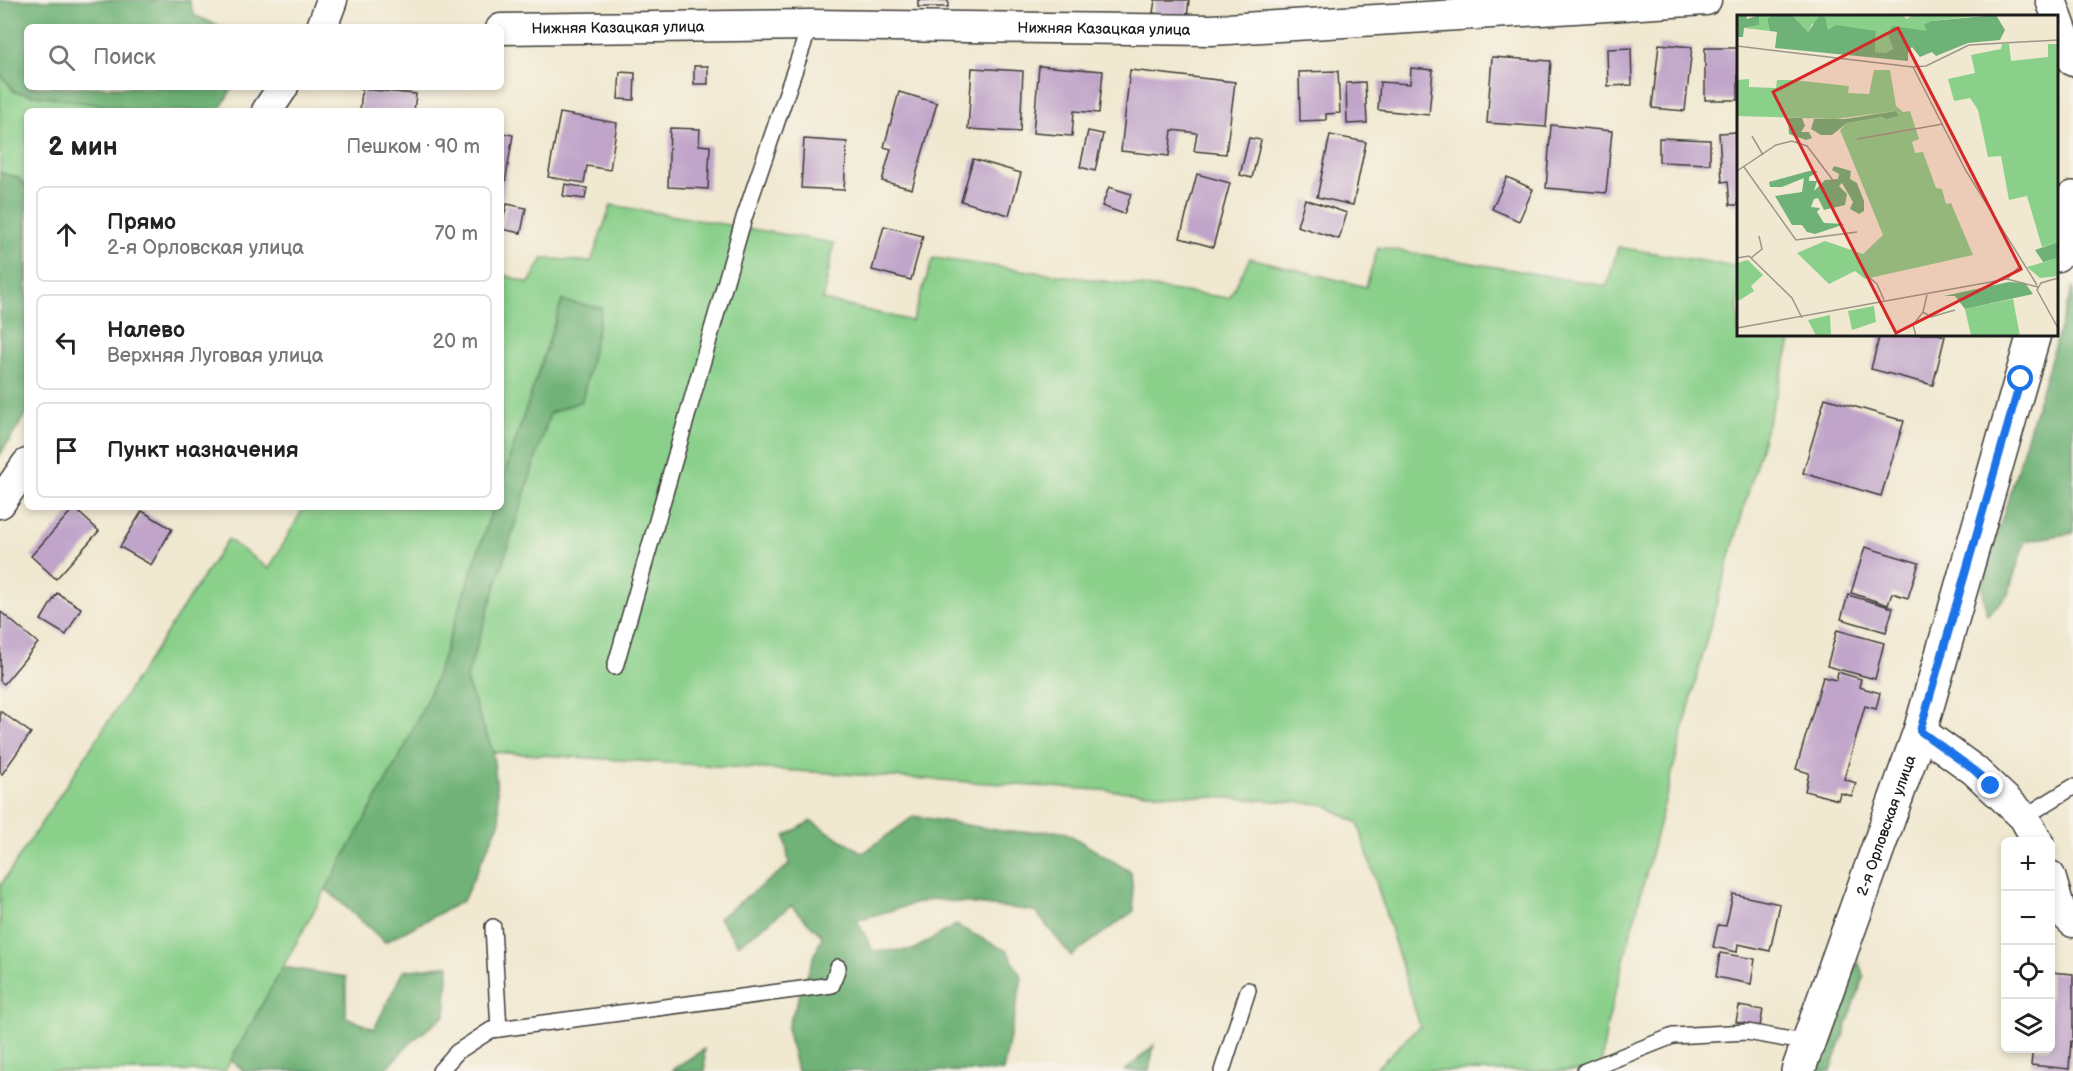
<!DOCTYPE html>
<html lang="ru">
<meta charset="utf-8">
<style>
body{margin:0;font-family:"Balsamiq Sans",sans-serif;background:#f6f6f6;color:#222}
.controls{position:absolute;right:18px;bottom:18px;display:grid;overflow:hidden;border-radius:9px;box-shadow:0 3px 9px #0003}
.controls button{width:54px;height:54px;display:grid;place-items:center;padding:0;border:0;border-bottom:2px solid #e0e0e0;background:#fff;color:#222;font:30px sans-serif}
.stop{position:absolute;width:18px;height:18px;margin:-14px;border:4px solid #1a73e8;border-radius:50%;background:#fff}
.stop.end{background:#1a73e8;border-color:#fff;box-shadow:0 2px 6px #0008}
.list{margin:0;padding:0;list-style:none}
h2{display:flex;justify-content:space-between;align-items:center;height:78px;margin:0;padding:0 24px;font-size:26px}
h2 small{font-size:20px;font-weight:400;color:#767676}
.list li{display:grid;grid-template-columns:39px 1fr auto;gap:18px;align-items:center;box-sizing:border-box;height:96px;margin:0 12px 12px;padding:0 12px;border:2px solid #e0e0e0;border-radius:9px}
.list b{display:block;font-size:22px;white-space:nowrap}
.list p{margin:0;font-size:20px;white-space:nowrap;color:#767676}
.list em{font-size:20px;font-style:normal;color:#767676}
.icon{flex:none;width:33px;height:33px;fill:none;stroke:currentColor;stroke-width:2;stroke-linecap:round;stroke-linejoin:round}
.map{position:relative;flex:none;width:2073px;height:1071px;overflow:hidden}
.search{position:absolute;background:#fff;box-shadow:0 3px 9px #0003;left:24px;top:24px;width:480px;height:66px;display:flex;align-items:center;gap:15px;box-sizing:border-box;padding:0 21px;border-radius:9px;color:#767676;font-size:22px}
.panel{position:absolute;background:#fff;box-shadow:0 3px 9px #0003;left:24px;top:108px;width:480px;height:402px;border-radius:9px}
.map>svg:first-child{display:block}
</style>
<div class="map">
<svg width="2073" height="1071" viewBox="0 0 2073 1071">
<rect width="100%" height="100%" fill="#f7f3e8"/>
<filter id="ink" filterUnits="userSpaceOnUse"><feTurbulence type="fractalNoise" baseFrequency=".0167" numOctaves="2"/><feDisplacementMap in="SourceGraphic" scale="12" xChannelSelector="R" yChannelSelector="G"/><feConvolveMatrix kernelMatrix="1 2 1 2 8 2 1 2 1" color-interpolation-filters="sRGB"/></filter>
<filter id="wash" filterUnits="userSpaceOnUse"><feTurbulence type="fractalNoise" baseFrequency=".008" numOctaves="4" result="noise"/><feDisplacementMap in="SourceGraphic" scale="24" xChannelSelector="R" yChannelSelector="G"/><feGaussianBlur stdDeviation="1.35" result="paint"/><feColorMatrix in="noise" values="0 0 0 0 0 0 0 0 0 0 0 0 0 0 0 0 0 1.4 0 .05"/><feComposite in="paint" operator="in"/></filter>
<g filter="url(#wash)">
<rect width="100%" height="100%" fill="#f0e8d0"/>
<g fill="#8ad08b" stroke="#537654" stroke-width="1.5">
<polygon points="0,74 15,92 128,109 128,111 27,111 27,187 17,177 0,173"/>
<polygon points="611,205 834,243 823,300 912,321 933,258 1229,298 1250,258 1366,287 1378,247 1607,286 1618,247 1738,267 1738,334 1793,335 1708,634 1607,1025 1600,1071 1373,1071 1420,1026 1358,823 1323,804 493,752 466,680 550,413 582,401 562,301 501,484 501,274 529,283 543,258 591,262"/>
<polygon points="304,507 493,507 435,681 405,747 225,1071 0,1071 0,886 228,539 269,569"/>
</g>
<g fill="#6fb277" stroke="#46674a" stroke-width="1.5">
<polygon points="0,0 189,0 194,15 221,27 27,27 27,87 233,87 219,111 128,111 127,109 15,92 0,74"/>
<polygon points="0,173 17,177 27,187 27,413 0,455"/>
<polygon points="2073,286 2073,533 2025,541 2008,594 1987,615 1982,585"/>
<polygon points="562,301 602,308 582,401 550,413 466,680 493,752 500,821 463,901 385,942 326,889 405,747 435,681 493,507 501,507 501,484"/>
<polygon points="914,816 1008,832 1063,831 1131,872 1134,911 1071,956 1035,911 932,899 857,920 873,951 913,950 956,925 1007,951 1022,978 1003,1071 797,1071 787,1028 822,936 791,906 738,945 719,918 789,865 785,836 811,821 863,853"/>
<polygon points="1858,961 1864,976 1831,1071 1812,1071"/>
<polygon points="449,965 445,1015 410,1043 384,1071 244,1071 231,1060 283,967 346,977 346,1017 374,1029 403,971"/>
<polygon points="1154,1045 1149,1071 1125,1071"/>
<polygon points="704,1049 705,1071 672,1071 673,1069"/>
</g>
<g id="blocks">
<g fill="#c0a4c9">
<rect x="918" y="0" width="30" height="7"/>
<polygon points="1155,0 1189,0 1187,18 1153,13"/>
<polygon points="1659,44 1692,47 1685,111 1652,108"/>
<polygon points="1631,48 1632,85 1608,86 1607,49"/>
<rect x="1705" y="48" width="33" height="52"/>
<polygon points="1492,57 1551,61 1546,127 1487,123"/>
<rect x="694" y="66" width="14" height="18"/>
<polygon points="1039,66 1103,71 1099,113 1074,111 1072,136 1033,133"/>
<polygon points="972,68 1023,71 1020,132 968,129"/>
<polygon points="1411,68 1433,70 1429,115 1378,110 1380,82 1410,84"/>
<polygon points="1130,70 1235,82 1226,154 1194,151 1197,133 1172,130 1169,156 1121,151"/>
<polygon points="1338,71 1340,113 1326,114 1326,120 1300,121 1299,72"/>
<polygon points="620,72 635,73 634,100 618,99"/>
<polygon points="1365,82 1367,123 1347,124 1346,83"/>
<polygon points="362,89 416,94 414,111 360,111"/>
<polygon points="899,92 937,103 912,189 882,181 891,149 884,147"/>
<polygon points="560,113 617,123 610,170 587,166 584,183 548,177"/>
<polygon points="1551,125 1612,131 1606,193 1546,188"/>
<polygon points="670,128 700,129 699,145 710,146 708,189 668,187"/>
<polygon points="1088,131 1103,134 1095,171 1080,167"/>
<polygon points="1738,132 1738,205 1730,205 1728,181 1722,182 1719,133"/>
<polygon points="501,133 513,135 502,201 501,201"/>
<polygon points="1330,135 1366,142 1353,205 1317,197"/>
<polygon points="1249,138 1261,140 1252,178 1240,175"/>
<polygon points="1659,138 1710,140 1710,164 1659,162"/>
<polygon points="804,139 847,142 844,190 801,188"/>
<polygon points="973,159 1021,173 1009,215 961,201"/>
<polygon points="1197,174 1230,183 1213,247 1180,238"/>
<polygon points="1507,177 1533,189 1519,221 1492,209"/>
<polygon points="565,184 587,188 585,199 563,196"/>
<polygon points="1109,187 1131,194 1124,214 1102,206"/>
<polygon points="1305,199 1347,213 1339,239 1297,226"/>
<polygon points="507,204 526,208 521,233 501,229"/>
<polygon points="884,226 923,236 911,280 872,270"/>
<polygon points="1880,334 1938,334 1945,336 1933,385 1871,369"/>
<polygon points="1825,398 1904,421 1881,496 1803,473"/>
<polygon points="74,508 99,531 56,579 31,556"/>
<polygon points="142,511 172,529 151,565 120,547"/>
<polygon points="1865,547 1919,563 1908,598 1892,593 1888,605 1851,593"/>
<polygon points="57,593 81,608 66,635 41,620"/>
<polygon points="1848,595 1893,608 1886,632 1841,619"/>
<polygon points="1,612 38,643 4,684 0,681"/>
<polygon points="1837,630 1884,643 1875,679 1827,666"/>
<polygon points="1838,672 1861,679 1859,687 1880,693 1876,709 1865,706 1844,779 1856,783 1852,796 1840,793 1838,800 1805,791 1809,773 1796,769 1823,677 1836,680"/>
<polygon points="0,711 31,733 2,774 0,773"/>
<polygon points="1733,894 1780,904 1770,951 1738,944 1737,952 1713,947 1718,925 1726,926"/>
<polygon points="1720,953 1755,959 1751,984 1716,977"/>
<polygon points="2050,972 2073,974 2073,1041 2071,1041 2069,1069 2031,1065 2033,1048 2050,1048"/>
<polygon points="1739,1006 1763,1010 1760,1026 1736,1022"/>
</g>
</g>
</g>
<g filter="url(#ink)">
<use href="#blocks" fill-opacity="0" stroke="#3c3b37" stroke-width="1.5"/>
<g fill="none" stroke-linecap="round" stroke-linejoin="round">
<g stroke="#3c3b37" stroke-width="18">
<g id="service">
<polyline points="615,667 744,218 810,25"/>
<polyline points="2024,817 2073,787"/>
<polyline points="493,927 499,1029"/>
<polyline points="440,1071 457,1052 491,1030 832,985 838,967"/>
<polyline points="1222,1071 1248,990"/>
<polyline points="1585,1071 1673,1036 1747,1032 1808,1043"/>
</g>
</g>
<g stroke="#3c3b37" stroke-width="33">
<g id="minor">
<polyline points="2051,0 2073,61"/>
<polyline points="322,27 332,0"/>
<path id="s1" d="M501 29 810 25 1211 30 1706 0"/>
<polyline points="267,111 283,87"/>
<polyline points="0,503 27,464"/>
<polyline points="1920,731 1974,770 2024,817 2038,842"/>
<polyline points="2050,876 2060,910 2073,922"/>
</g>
</g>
<g stroke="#3c3b37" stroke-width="36">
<g id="tertiary">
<polyline points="2056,255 2073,198"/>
<path id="s2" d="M1798 1071 1920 731 2034 334"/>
</g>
</g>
<use href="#service" stroke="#fff" stroke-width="15"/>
<use href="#minor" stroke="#fff" stroke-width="30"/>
<use href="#tertiary" stroke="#fff" stroke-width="33"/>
</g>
</g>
<g fill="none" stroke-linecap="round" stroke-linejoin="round" filter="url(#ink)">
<polyline stroke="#1a73e8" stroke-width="8" points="1991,786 1974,770 1920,731 2021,379"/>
</g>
<g text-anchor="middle" stroke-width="4.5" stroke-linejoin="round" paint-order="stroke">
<g font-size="15" fill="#1c1c1c" stroke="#f7f3e8">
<text dy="5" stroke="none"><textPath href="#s1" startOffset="117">Нижняя Казацкая улица</textPath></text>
<text dy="5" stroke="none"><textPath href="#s1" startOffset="603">Нижняя Казацкая улица</textPath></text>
<text dy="5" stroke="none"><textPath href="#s2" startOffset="261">2-я Орловская улица</textPath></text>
</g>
</g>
<g transform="translate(1737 15)">
<rect width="321" height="321" fill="#f0e8d0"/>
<path d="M22 0H35L30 4 33 16 7 13 21 10ZM47 0H164L170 4 176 0H247L194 6 191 16 151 20 156 34 150 38 138 37 139 16 90 15 75 9 71 17 56 1ZM265 29H272L274 46 311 42V29H321V227L305 232 290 181 272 185 264 141 251 142 241 95 233 83 217 86 211 64 238 58 234 40 264 34ZM137 55H153L159 91 166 97 173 96 182 124 175 127 178 138 186 137 199 173 205 174 209 189 214 188 236 240 128 264 118 256 92 269 60 238 88 226 126 239 146 220 103 115 110 108 146 102 149 104 159 96 98 104 0 101V65L12 64V72L39 73 40 65H56L112 71 111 78 132 79ZM321 243V261L303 263 290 252ZM11 245 26 260 14 271 17 276 0 287V248ZM276 284 283 321H234L228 294ZM137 291 139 307 115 315 111 296ZM93 300 94 321H79L71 305Z" fill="#8ad08b"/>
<path d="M0 0H9L10 4 22 0V10L7 13 6 22H0ZM35 0 56 1 71 17 82 1 88 2 91 15 99 10 139 16 138 37 149 38 156 34 151 20 155 11 190 16 187 10 194 6 259 0 268 15 263 25 231 28 199 41 195 37 183 42 175 32 171 37V46L38 33 40 17 33 16 30 4ZM159 96 161 101 149 104 145 102 110 108 95 120H84L74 114 77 104H108ZM51 103H65L68 111 64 117H72L75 123 69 125 52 119ZM97 151 114 156 113 164 120 168 127 186V196L122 199 113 194 116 187 105 168 102 171 110 179 108 190 87 195 81 183 77 184 74 192 83 193 80 197 87 208 108 209 78 219 70 217 65 210H55L38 181 65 177 67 163 45 172H33L32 167 76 155 81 157 72 162V166H80L77 176 88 165 101 164 102 159 95 155ZM321 227V243L306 247 298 235ZM272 267 288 268 296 279 228 294 218 281H207Z" fill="#6fb277"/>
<path fill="none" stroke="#9b9688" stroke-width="1.5" d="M0 31 176 52 189 51 232 30 321 25M176 52 229 156 300 270M15 121 26 140M120 124 206 109M7 152 59 225 120 217M0 156 39 130 55 126 70 131 98 168M0 243 12 241 55 283 65 303M14 243 25 234 22 221M128 259 140 269 147 285M321 263 304 268 300 275 321 313M270 264 284 250M186 297 194 302 218 295M0 313 270 264 301 272M179 321 176 310 186 297 190 280"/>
<path fill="#d62828" fill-opacity="0.15" stroke="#d62828" stroke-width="3" d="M161 13 284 254 159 318 36 77Z"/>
<rect width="321" height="321" fill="none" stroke="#1c1c1c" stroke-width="3"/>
</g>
</svg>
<div class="controls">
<button>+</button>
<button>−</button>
<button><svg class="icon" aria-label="locate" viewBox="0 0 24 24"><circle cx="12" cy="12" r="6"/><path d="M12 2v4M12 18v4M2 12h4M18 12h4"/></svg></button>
<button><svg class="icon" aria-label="layers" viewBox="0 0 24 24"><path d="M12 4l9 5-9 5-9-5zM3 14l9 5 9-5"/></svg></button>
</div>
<div class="stop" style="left:2021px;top:379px"></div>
<div class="stop end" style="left:1991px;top:786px"></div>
<div class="search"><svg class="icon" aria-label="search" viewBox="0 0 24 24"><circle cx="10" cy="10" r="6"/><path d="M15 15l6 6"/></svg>Поиск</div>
<section class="panel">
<h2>2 мин<small>Пешком · 90 m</small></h2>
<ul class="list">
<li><svg class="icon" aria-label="ahead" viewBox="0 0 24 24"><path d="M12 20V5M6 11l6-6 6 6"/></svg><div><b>Прямо</b><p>2-я Орловская улица</p></div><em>70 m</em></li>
<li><svg class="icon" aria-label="left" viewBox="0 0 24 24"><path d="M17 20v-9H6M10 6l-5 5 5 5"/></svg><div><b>Налево</b><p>Верхняя Луговая улица</p></div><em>20 m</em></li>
<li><svg class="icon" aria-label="arrive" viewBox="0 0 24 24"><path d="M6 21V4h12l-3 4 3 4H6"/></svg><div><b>Пункт назначения</b></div></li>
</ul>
</section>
</div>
